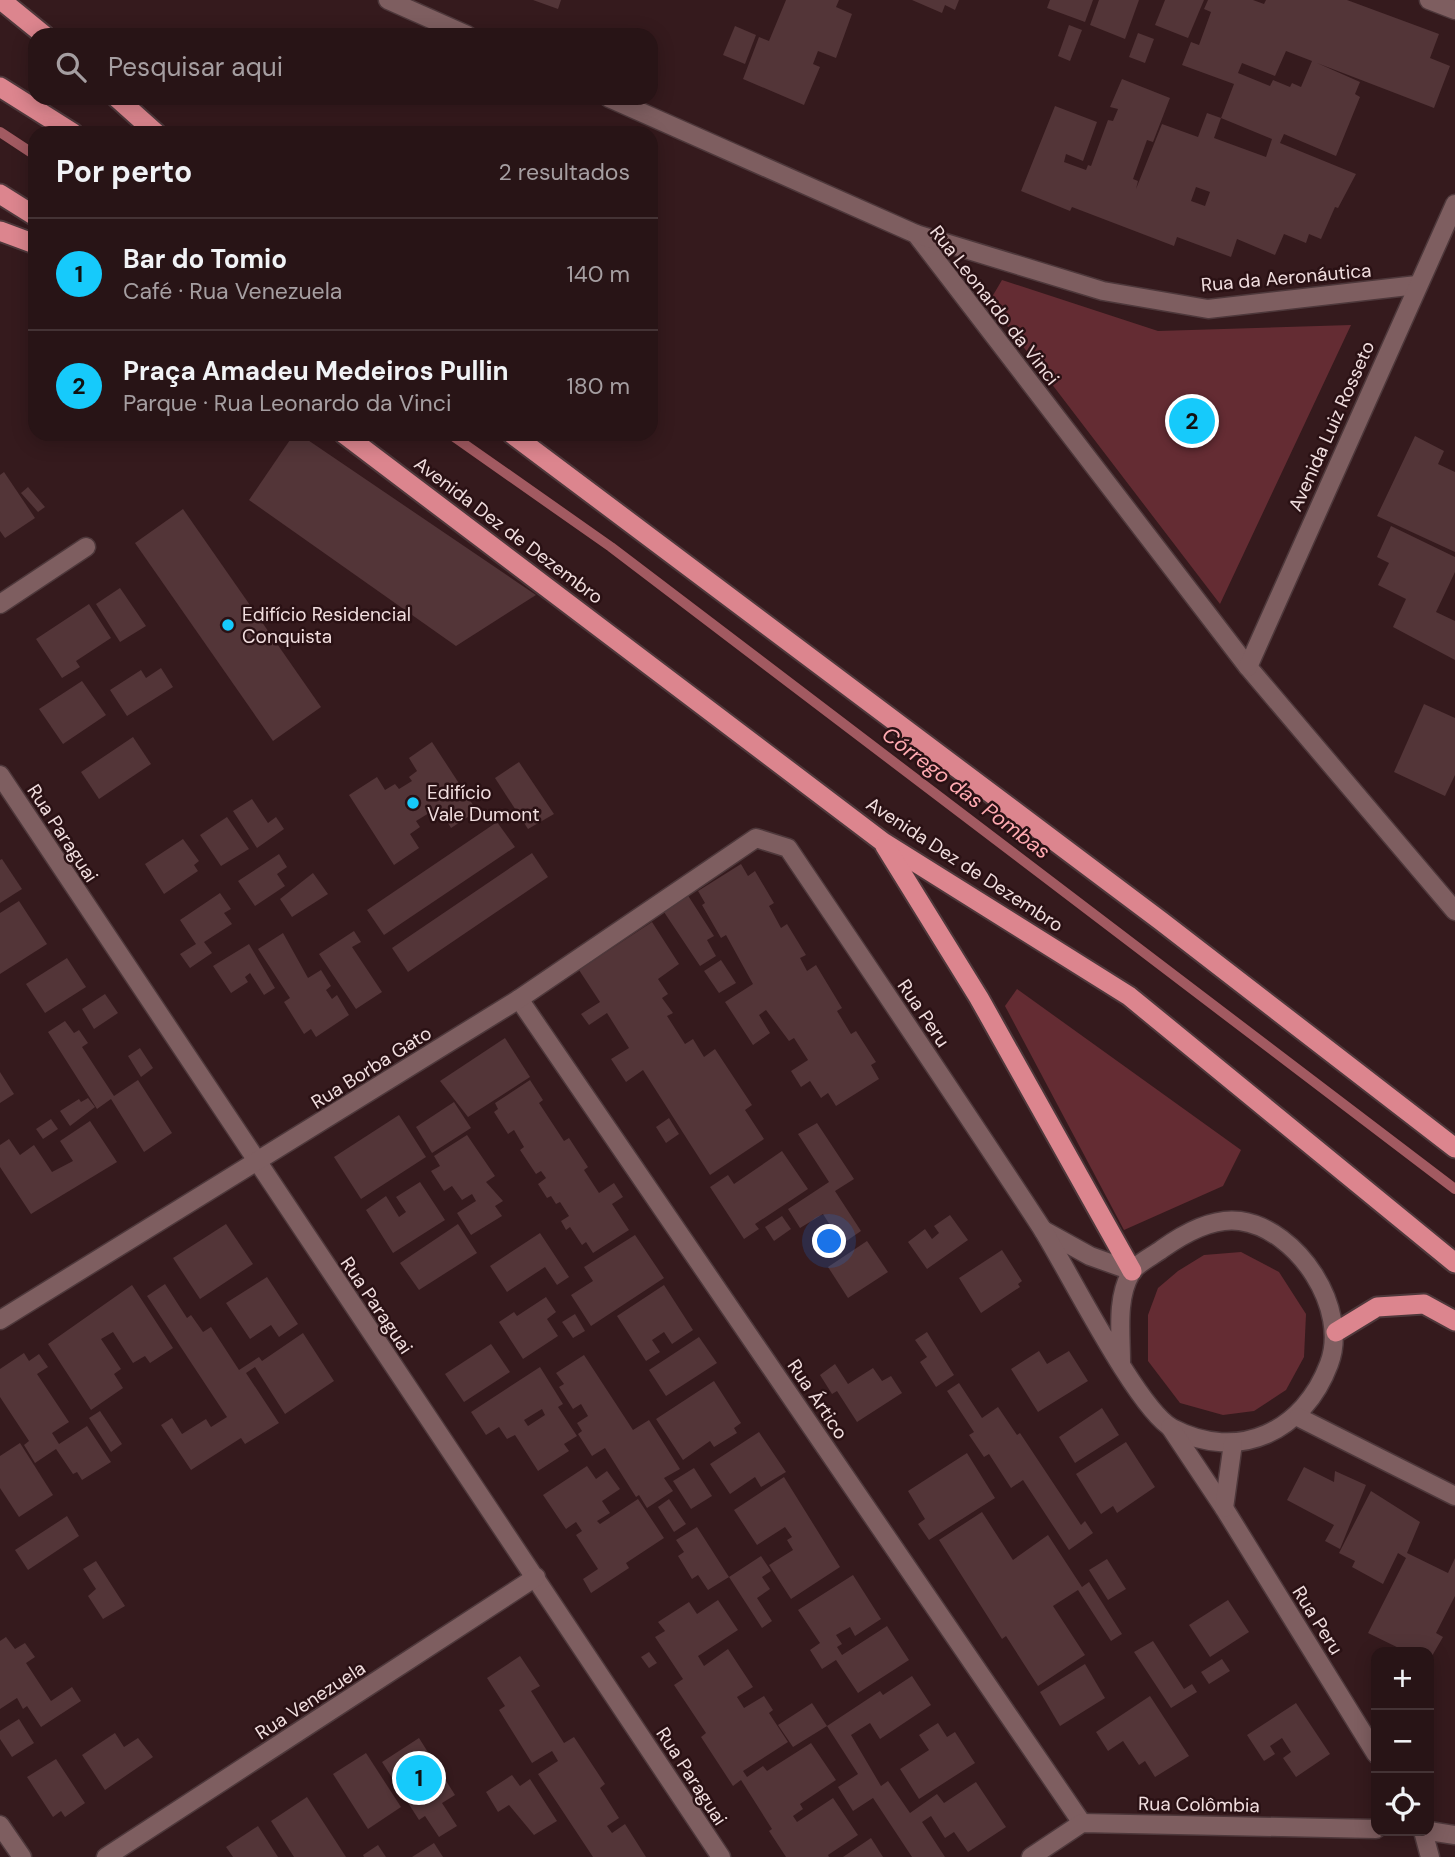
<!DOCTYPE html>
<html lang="pt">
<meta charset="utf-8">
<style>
body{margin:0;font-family:"DM Sans",sans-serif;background:#342123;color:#f1f3f6}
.controls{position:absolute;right:21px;bottom:21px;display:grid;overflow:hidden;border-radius:14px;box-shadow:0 4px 18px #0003}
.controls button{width:63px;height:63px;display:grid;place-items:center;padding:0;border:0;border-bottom:2px solid #443335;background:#281416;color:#f1f3f6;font:35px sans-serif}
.you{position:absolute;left:830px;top:1242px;width:24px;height:24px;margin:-18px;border:5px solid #fff;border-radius:50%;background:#1a73e8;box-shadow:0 0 0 10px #1a73e833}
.badge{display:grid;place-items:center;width:46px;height:46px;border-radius:50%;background:#16cafb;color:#111;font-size:23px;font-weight:700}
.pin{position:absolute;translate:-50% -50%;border:4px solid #fff;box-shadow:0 2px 7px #0006}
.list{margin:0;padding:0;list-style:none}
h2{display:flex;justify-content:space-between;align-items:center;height:91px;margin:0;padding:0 28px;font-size:30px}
h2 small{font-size:23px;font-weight:400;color:#a59ea1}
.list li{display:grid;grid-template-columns:46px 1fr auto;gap:21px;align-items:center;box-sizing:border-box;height:112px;padding:0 28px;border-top:2px solid #443335}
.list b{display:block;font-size:26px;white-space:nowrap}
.list p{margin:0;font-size:23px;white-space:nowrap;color:#a59ea1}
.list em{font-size:23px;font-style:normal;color:#a59ea1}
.icon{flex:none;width:38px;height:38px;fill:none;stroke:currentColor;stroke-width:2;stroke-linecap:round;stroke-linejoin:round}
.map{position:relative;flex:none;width:1455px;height:1857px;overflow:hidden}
.search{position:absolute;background:#281416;box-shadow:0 4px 18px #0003;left:28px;top:28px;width:630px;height:77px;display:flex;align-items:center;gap:18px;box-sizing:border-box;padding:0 24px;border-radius:21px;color:#a59ea1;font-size:26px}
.panel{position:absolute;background:#281416;box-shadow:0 4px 18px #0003;left:28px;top:126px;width:630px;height:315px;border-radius:21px}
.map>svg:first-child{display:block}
</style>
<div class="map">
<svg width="1455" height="1857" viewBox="0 0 1455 1857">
<rect width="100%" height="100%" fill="#351a1d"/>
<g fill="#642c33">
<polygon points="1002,280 1158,331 1351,325 1220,604 989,302"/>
<polygon points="1017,989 1241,1150 1223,1186 1124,1230 1005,1006"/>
<polygon points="1241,1252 1279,1272 1306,1314 1304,1357 1286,1390 1254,1411 1223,1415 1180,1403 1148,1361 1148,1315 1158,1288 1178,1271 1204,1255"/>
</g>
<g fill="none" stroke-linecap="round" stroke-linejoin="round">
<g stroke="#a25a61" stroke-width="10">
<polyline points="0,132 35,155"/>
<polyline points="450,434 611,547 1455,1189"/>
</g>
</g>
<g fill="#533538" fill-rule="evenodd">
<polygon points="533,0 561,0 558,9"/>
<polygon points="786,0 839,0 836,7 852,14 836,58 818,51 813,64 820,67 804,105 743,79 759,37 769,41"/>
<polygon points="912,0 959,0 955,10 945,5 942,13"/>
<polygon points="1050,0 1093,0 1085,22 1047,8"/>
<polygon points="1099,0 1139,0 1125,39 1090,25"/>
<polygon points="1165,0 1204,0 1188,38 1155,25"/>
<path d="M1208 0H1253L1264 4 1266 0H1347L1439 34 1430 58 1450 66 1434 108 1317 63 1360 82 1355 94 1360 97 1336 156 1284 134 1280 143 1356 174 1338 208 1335 207 1321 239 1309 234 1306 243 1284 234 1275 255 1237 239 1231 257 1177 237 1174 246 1072 207 1070 211 1021 191 1055 106 1097 122 1083 161 1066 154 1064 162 1086 170 1088 165 1091 166 1108 120 1113 121 1118 109 1110 107 1122 79 1170 98 1153 142 1147 140 1133 179 1138 181 1136 189 1162 124 1198 137 1207 113 1221 118 1214 138 1266 157 1272 139 1221 118 1234 84 1182 65 1191 42 1199 45 1211 12 1204 9ZM1286 51 1312 61 1301 87 1292 83 1290 87 1273 80 1270 86 1238 73 1242 63 1275 76ZM1196 187 1210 192 1205 206 1191 201Z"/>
<polygon points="1069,25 1082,30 1070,61 1058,56"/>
<polygon points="735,26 756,35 745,64 723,55"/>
<polygon points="1138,33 1154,39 1145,63 1129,57"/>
<polygon points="294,434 299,434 536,595 456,646 249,500"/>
<polygon points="1415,436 1444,451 1438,464 1455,472 1455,552 1377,516"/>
<polygon points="4,472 35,518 5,538 0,531 0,475"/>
<polygon points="28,487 45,507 38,512 21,493"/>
<polygon points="183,509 321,707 273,741 135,543"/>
<polygon points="1391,526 1455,557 1455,572 1436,612 1455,621 1455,660 1393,627 1406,599 1378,585 1389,563 1377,557"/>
<polygon points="120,588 146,626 120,642 96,604"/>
<polygon points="89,604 111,638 76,661 80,667 62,678 36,639"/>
<polygon points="161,668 173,687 127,716 110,690 141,670 146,678"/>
<polygon points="82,681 106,715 63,744 39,709"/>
<polygon points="1424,704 1455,718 1455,775 1445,796 1394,772"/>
<polygon points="133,737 151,764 99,799 81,772"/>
<polygon points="432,742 477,811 451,828 442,813 433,819 429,813 416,821 420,827 410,834 419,848 394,865 349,795 377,777 385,790 395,784 399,789 412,781 409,777 417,771 409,758"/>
<polygon points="519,762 554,814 528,829 495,778"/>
<polygon points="252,799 268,823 276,817 284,829 257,848 233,811"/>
<polygon points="227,817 249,849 221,866 200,835"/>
<polygon points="497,822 515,847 384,935 367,910"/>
<polygon points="183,839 199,861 194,865 198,871 164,894 145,864"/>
<polygon points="532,853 548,877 408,972 392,948"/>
<polygon points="279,854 287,867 277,874 285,886 255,906 238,881"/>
<polygon points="2,859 22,889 0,903 0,860"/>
<polygon points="741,864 748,876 755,871 774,903 769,906 781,928 787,924 806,955 800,958 807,971 816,965 842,1008 837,1011 851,1034 856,1031 876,1062 871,1065 879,1079 836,1106 828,1093 821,1098 810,1081 801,1087 791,1071 808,1060 794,1038 789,1041 766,1010 759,1015 770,1033 753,1045 725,1002 753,984 726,935 721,938 702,905 705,903 698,891"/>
<polygon points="313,873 328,894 292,917 280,899"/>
<polygon points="220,893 231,909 224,913 232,924 204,942 212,953 190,968 180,954 196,944 180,920"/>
<polygon points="687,894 714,936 707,940 716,956 700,966 662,909"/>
<polygon points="19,901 47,944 0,974 0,913"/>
<polygon points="652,922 679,964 658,979 668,994 662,998 673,1013 667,1016 685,1044 693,1039 704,1057 715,1049 752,1105 745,1110 764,1139 710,1175 643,1070 626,1082 611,1059 629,1048 607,1013 589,1025 581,1014 600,1002 579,970"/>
<polygon points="354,931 361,942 352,947 382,992 356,1009 319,954"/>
<polygon points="283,933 308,978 321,970 331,986 326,990 332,999 337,995 349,1015 316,1037 311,1029 304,1034 284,1002 290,998 258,949"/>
<polygon points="249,944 275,988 264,995 250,973 245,977 248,982 231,993 213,966"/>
<polygon points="67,958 86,987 45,1013 26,984"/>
<polygon points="721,960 736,983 719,993 704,971"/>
<polygon points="105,994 118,1013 94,1029 82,1009"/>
<polygon points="65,1021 74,1033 79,1030 88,1043 82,1047 114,1096 138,1080 172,1133 144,1152 111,1099 97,1109 48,1032"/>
<polygon points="505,1038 530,1077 468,1117 440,1081"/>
<polygon points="140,1048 153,1068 141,1077 128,1056"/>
<polygon points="0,1072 14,1094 0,1103"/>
<polygon points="530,1080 543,1100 539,1103 564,1141 569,1138 588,1167 584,1170 599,1193 614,1183 623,1197 612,1204 629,1230 593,1253 586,1242 582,1245 570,1227 566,1230 561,1221 569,1216 560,1202 556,1204 551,1196 547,1198 538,1184 546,1178 541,1171 536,1174 520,1150 524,1147 514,1130 508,1134 494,1112 498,1109 495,1103"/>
<polygon points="88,1098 95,1107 70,1126 60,1111 79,1099 81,1102"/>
<polygon points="454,1102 471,1128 432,1153 416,1127"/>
<polygon points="399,1115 426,1157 361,1199 334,1157"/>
<polygon points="669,1118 679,1134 666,1143 656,1127"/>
<polygon points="51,1119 58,1129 43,1139 36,1129"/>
<polygon points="90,1121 117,1162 31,1214 0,1167 0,1145 9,1139 20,1155 34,1145 52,1172 73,1161 60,1141"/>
<polygon points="817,1123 854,1179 835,1191 861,1231 842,1244 823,1214 800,1228 788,1209 829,1182 798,1134"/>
<polygon points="467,1135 495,1176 486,1182 503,1201 495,1206 502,1216 471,1235 457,1213 476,1201 472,1194 462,1200 452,1186 444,1191 431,1171 440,1166 434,1156"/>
<polygon points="782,1151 808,1189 755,1224 759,1229 744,1239 710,1187 728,1175 734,1184"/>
<polygon points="420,1182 445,1220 393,1253 366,1210 386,1196 399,1217 406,1212 396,1197"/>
<polygon points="950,1215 968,1240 927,1269 908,1242 925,1229 932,1239 939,1233 934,1226"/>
<polygon points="782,1216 791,1229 774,1241 765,1227"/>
<polygon points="226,1224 253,1264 200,1299 173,1258"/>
<polygon points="458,1224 477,1253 419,1290 400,1263"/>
<polygon points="540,1233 569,1277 557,1285 545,1267 507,1292 490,1266"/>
<polygon points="635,1235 664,1278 591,1326 571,1295 593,1281 584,1267"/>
<polygon points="867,1241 888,1272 848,1298 828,1267"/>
<polygon points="1002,1250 1022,1281 1018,1284 1020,1287 981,1313 959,1278"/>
<polygon points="267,1277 298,1324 279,1337 271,1325 250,1339 226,1303"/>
<polygon points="165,1284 187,1318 191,1315 203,1332 211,1327 239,1370 259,1357 262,1361 303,1333 334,1381 285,1414 255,1367 246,1373 279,1423 245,1444 241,1438 191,1470 161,1425 172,1418 182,1434 206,1419 211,1427 227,1417 147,1296"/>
<polygon points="132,1285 173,1348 150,1363 145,1356 133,1363 113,1332 101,1339 121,1369 114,1374 123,1388 91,1410 48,1344"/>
<polygon points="664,1285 693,1330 672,1344 664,1332 652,1340 660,1352 646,1361 617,1316"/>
<polygon points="546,1297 556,1312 547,1319 558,1336 523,1359 499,1322 514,1312 517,1316"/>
<polygon points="575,1314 585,1331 573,1338 562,1322"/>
<polygon points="927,1332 954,1375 936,1387 920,1362 927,1357 915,1340"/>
<polygon points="699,1337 717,1363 666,1396 649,1370"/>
<polygon points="491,1344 510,1372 464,1402 445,1374"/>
<polygon points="1039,1351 1047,1364 1069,1351 1088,1381 1038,1412 1011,1369"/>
<polygon points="24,1353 29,1361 39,1354 48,1367 37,1374 69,1422 52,1433 59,1444 87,1426 111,1462 82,1480 77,1472 73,1474 56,1449 35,1463 24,1445 29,1441 0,1397 0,1369"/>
<polygon points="584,1355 633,1430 649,1420 680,1469 664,1478 673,1491 647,1508 639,1495 636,1497 605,1448 592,1456 578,1434 582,1431 577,1423 588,1416 581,1404 573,1409 559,1387 564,1384 556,1373"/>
<polygon points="835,1364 848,1384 873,1368 882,1381 891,1376 902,1393 857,1422 837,1391 832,1394 820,1375"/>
<path d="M540 1367 563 1404 558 1407 577 1436 564 1444 569 1451 538 1471 515 1435 507 1439 499 1427 486 1435 471 1412ZM542 1409 545 1415 528 1426 524 1420Z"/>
<polygon points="714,1381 741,1423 734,1428 737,1433 714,1447 710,1441 683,1460 656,1419"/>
<polygon points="959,1383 982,1418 998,1407 1017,1435 1020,1433 1081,1525 1085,1521 1093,1533 1069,1550 1023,1480 1011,1488 989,1454 984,1457 969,1435 974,1432 947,1391"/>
<polygon points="1102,1408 1119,1435 1075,1463 1059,1437"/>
<polygon points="100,1411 122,1444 111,1452 89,1418"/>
<polygon points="759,1432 786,1472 761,1487 755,1477 730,1494 710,1464"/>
<polygon points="1126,1442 1155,1487 1117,1513 1113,1506 1101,1514 1076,1474"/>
<polygon points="20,1443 53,1495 19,1517 0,1488 0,1456"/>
<polygon points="967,1453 995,1498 929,1540 918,1524 925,1519 908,1491"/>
<polygon points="587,1466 596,1479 607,1471 620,1489 602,1501 610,1513 597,1521 600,1524 638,1499 664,1538 626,1563 629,1568 591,1593 583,1579 598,1569 576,1535 582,1531 576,1522 566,1529 543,1495"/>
<polygon points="1304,1467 1334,1482 1335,1471 1366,1485 1340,1549 1325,1541 1334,1525 1287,1500"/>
<polygon points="694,1468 712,1496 691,1509 673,1481"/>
<polygon points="784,1477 840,1567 791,1599 769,1565 793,1550 787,1540 792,1537 785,1527 757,1545 734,1510"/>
<polygon points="1371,1491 1420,1522 1407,1553 1448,1573 1455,1558 1455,1596 1436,1633 1443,1637 1429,1661 1429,1652 1407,1652 1368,1633 1406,1558 1398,1553 1383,1584 1352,1567 1355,1561 1339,1553"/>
<polygon points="669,1499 686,1524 674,1532 658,1507"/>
<polygon points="982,1512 1013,1560 1048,1535 1082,1587 1089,1582 1122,1634 1111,1641 1078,1590 1053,1606 1085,1655 1038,1686 1006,1636 1002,1639 939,1540"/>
<polygon points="67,1516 79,1536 28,1570 15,1550"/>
<polygon points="697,1527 729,1577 708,1590 698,1575 692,1579 678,1556 684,1552 676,1540"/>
<polygon points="761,1556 771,1571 762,1577 770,1589 757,1598 772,1621 762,1628 729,1577"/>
<polygon points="1107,1559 1126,1589 1108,1600 1089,1570"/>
<polygon points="96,1561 125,1606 103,1619 88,1596 96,1589 83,1569"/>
<polygon points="853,1575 881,1619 855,1636 850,1627 836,1635 842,1644 837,1647 842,1655 887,1626 909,1660 858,1693 836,1660 822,1669 817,1661 810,1650 820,1643 798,1610"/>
<polygon points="718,1600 738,1630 698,1656 704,1666 728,1649 753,1687 737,1697 744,1708 764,1696 773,1710 769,1713 788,1742 743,1771 747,1777 763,1766 767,1771 811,1743 836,1780 800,1804 803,1809 793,1816 797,1822 833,1798 858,1835 828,1855 829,1857 786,1857 769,1831 772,1829 741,1780 733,1786 701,1737 706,1733 674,1685 683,1679 655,1637 665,1631 658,1622 689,1602 697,1614"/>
<polygon points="1228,1600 1249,1632 1210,1657 1189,1625"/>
<polygon points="6,1637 15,1649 25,1643 35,1657 26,1663 51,1701 72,1687 81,1701 41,1727 27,1706 23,1709 17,1698 0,1709 0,1641"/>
<polygon points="1153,1641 1184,1689 1192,1684 1197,1692 1171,1708 1134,1652"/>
<polygon points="649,1652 657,1663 649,1668 641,1657"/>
<polygon points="520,1656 540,1686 531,1691 564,1743 574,1737 605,1784 600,1788 619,1818 607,1826 612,1833 625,1824 646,1857 593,1857 538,1774 558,1761 552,1751 532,1763 499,1710 505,1706 487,1678"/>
<polygon points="1222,1659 1230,1671 1209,1684 1201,1672"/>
<polygon points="1085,1664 1105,1698 1060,1726 1040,1692"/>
<polygon points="912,1676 931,1705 880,1739 870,1723 851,1735 881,1786 888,1781 910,1813 937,1794 944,1803 976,1782 1006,1827 968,1852 954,1832 945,1838 931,1816 922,1822 945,1857 912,1857 873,1798 853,1811 838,1787 858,1774 827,1726 880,1691 883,1695"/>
<polygon points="1150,1696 1189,1756 1155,1777 1145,1761 1139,1765 1123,1741 1108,1751 1096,1732"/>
<polygon points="812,1703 827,1726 793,1747 778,1725"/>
<polygon points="1296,1703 1330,1754 1296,1777 1283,1758 1291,1752 1282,1738 1270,1746 1275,1754 1264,1761 1247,1735"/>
<polygon points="19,1719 34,1743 12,1757 0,1739 0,1731"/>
<polygon points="938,1723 947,1737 955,1732 975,1763 919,1799 900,1769 929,1750 919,1735"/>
<polygon points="115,1733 124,1747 138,1738 153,1757 105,1790 82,1755"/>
<polygon points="419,1738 455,1795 442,1803 457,1826 439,1837 425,1816 419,1820 382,1762"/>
<polygon points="366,1753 401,1807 368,1829 333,1774"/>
<polygon points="56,1759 85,1803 65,1817 61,1811 53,1817 27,1777"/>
<polygon points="512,1775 520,1786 530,1779 557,1821 534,1835 509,1805 498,1812 486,1792"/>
<polygon points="307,1797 346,1857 294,1857 271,1821"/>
<polygon points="258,1826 278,1857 233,1857 226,1847"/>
<polygon points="871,1838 883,1857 843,1857"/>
<polygon points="434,1843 443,1857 412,1857"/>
<polygon points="378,1845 386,1857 364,1857 363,1855"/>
</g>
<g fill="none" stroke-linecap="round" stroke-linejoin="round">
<g stroke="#4e383b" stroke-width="21">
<g id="minor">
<polyline points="388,0 467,35"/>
<polyline points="1429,0 1455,10"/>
<polyline points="609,98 916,234 1248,667 1455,911"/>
<polyline points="916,234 1103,291 1208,309 1417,285"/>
<polyline points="0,604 86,547"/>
<polyline points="1248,667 1455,204"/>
<polyline points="0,775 721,1857"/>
<polyline points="519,999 1082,1823"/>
<polyline points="1043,1230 1090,1256 1132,1271"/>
<path d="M0 1320 519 999 756 838 788 848C873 974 958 1100 1041 1227 1067 1268 1137 1409 1172 1428 1239 1463 1304 1431 1329 1364 1350 1309 1298 1229 1240 1221 1212 1217 1183 1234 1162 1249 1153 1256 1137 1263 1131 1273 1116 1298 1121 1334 1121 1362"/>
<polyline points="1298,1417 1455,1496"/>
<polyline points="1170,1427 1224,1508 1376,1754"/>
<polyline points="1224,1508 1233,1443"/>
<polyline points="0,1825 22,1857"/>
<polyline points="1423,1831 1430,1857"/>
<polyline points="1429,1831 1455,1835"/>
<polyline points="106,1857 536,1577"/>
<polyline points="1031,1857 1082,1823 1376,1829"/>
</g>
</g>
<g stroke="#4e383b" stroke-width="23">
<g id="trunk">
<polyline points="1,0 44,35"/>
<polyline points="0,87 73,133"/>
<polyline points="117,98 156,133"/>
<polyline points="0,194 35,216"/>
<polyline points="0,231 35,244"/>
<polyline points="344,434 883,842 1129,996 1455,1263"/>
<polyline points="512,434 1161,921 1455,1148"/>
<polyline points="885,846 979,998 1132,1271"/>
<polyline points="1336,1332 1377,1307 1424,1304 1455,1321"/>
</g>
</g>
<use href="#minor" stroke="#7e5e60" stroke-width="18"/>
<use href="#trunk" stroke="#dc858e" stroke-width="19"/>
</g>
<g fill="#16cafb" stroke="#2a1114" stroke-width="2.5">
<circle cx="228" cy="625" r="7"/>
<circle cx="413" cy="803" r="7"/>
</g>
<g text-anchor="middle" stroke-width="5" stroke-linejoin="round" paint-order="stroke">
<g font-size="19" fill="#f1dedf" stroke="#2a1114">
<text transform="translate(1286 277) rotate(-5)" y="7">Rua da Aeronáutica</text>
<text transform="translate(995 305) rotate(52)" y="7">Rua Leonardo da Vinci</text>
<text transform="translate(1331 426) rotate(-66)" y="7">Avenida Luiz Rosseto</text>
<text transform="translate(509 530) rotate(37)" y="7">Avenida Dez de Dezembro</text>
<text transform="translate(63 833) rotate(57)" y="7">Rua Paraguai</text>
<text transform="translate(965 864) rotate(33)" y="7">Avenida Dez de Dezembro</text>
<text transform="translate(924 1013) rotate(56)" y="7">Rua Peru</text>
<text transform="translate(371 1067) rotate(-32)" y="7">Rua Borba Gato</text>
<text transform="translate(377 1305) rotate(56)" y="7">Rua Paraguai</text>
<text transform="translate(818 1399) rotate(56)" y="7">Rua Ártico</text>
<text transform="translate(1318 1620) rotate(58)" y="7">Rua Peru</text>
<text transform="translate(310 1700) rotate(-33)" y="7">Rua Venezuela</text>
<text transform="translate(692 1776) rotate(57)" y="7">Rua Paraguai</text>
<text transform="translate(1199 1804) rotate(1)" y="7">Rua Colômbia</text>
</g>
<g font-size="19" fill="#f1dedf" stroke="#2a1114" text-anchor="start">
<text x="242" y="621">Edifício Residencial<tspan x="242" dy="22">Conquista</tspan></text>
<text x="427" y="799">Edifício<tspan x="427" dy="22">Vale Dumont</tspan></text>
</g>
<g font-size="21" font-style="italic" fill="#ffaab1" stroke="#2a1114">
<text transform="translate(966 793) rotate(37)" y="7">Córrego das Pombas</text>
</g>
</g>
</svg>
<div class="controls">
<button>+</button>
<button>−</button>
<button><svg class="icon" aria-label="locate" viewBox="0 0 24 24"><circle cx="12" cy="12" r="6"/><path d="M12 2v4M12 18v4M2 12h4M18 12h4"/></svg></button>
</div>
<div class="you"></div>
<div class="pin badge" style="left:419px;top:1778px">1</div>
<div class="pin badge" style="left:1192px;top:421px">2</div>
<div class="search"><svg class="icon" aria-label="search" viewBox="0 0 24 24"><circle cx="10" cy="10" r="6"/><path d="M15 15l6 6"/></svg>Pesquisar aqui</div>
<section class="panel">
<h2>Por perto<small>2 resultados</small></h2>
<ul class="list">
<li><span class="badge">1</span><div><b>Bar do Tomio</b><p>Café · Rua Venezuela</p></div><em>140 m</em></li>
<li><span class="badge">2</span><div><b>Praça Amadeu Medeiros Pullin</b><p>Parque · Rua Leonardo da Vinci</p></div><em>180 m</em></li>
</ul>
</section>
</div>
